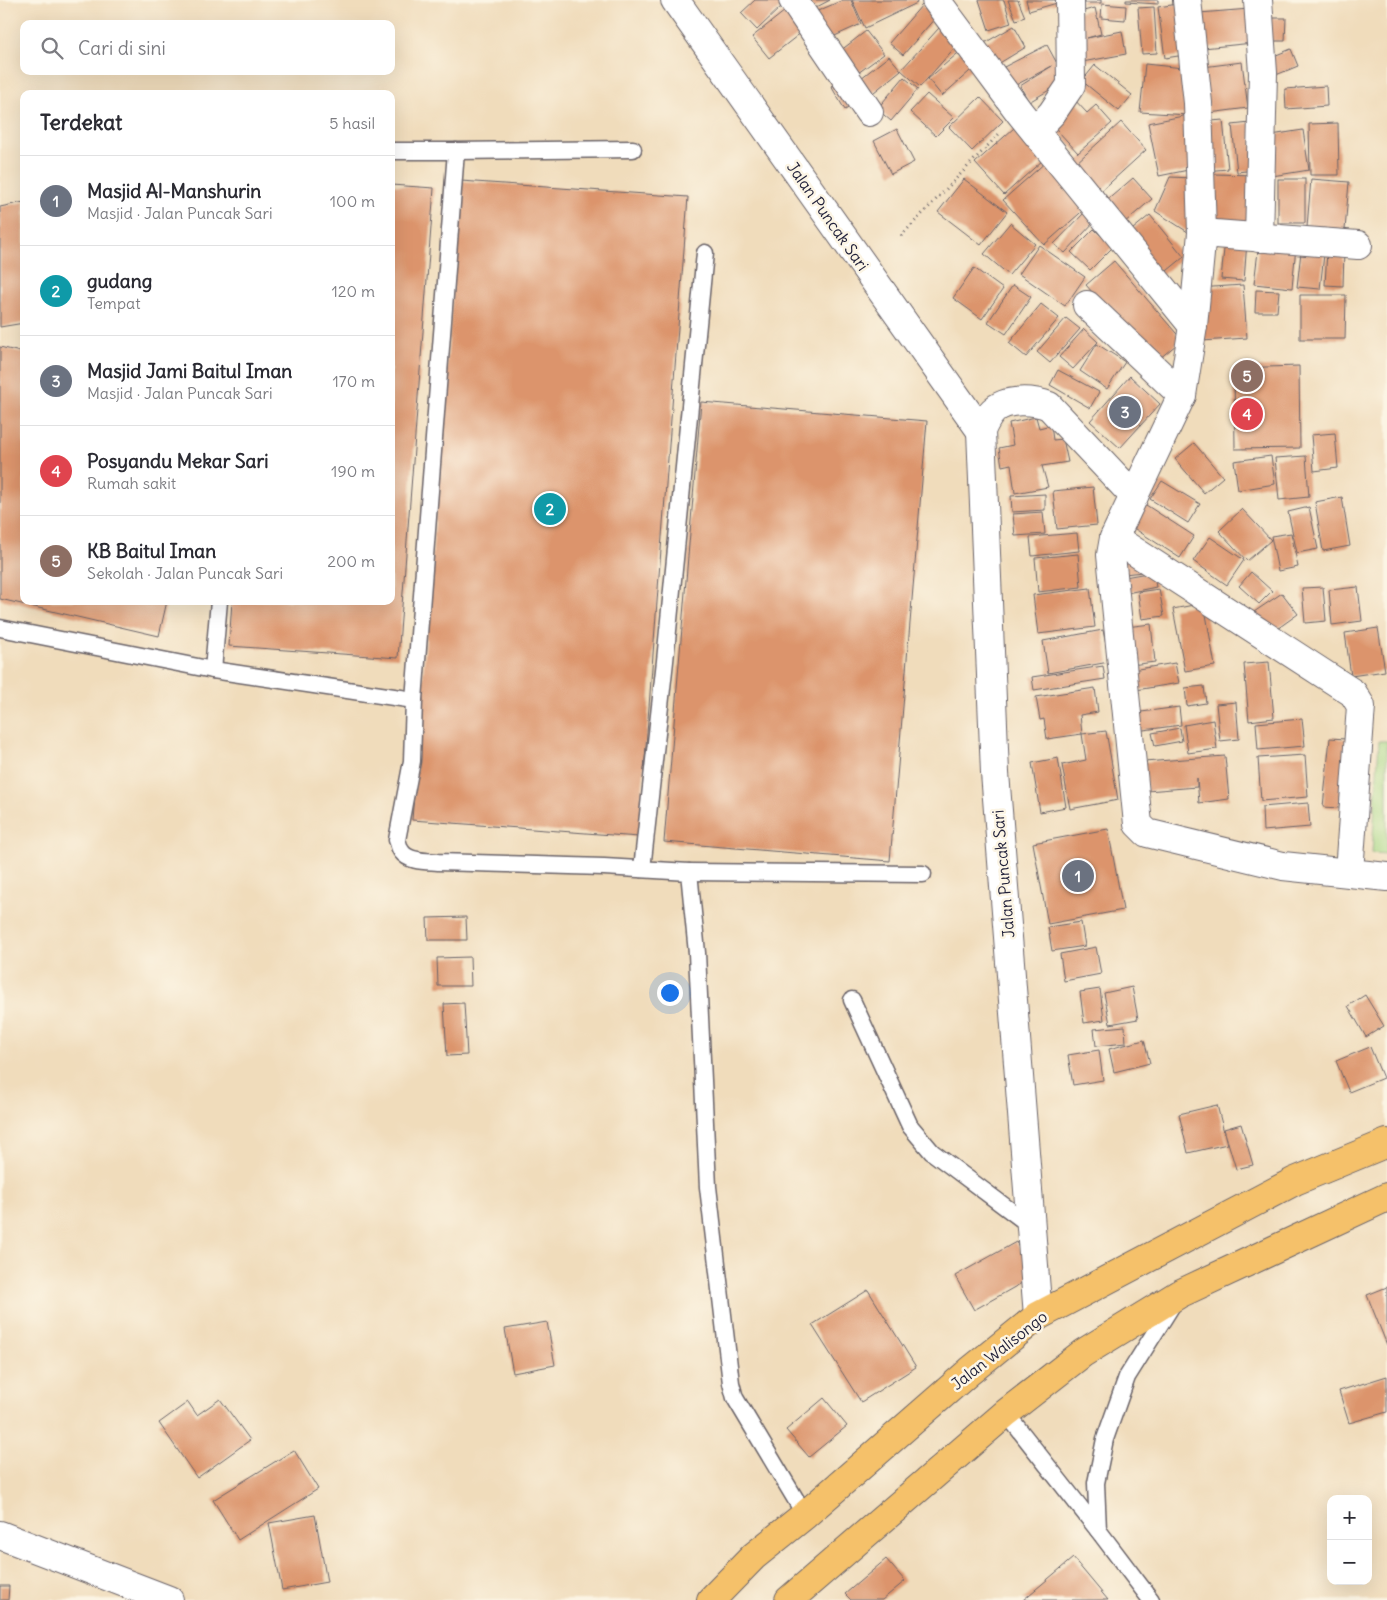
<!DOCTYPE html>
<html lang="id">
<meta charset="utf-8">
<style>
body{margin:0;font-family:Delius,sans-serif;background:#f2f2f3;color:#2b2b33}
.controls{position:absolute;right:15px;bottom:15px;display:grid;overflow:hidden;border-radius:10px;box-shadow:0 5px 20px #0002}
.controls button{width:45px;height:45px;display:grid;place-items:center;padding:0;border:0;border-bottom:1px solid #e1e1e2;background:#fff;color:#2b2b33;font:25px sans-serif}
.you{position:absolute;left:669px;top:992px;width:18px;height:18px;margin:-12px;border:4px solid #fff;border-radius:50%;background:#1a73e8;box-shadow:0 0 0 8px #1a73e833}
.badge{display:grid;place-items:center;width:32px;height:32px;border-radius:50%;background:#7c3aed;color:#fff;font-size:16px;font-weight:700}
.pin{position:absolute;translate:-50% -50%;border:2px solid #fff;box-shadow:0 1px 5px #0006}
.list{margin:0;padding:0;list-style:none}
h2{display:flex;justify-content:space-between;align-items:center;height:65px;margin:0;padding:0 20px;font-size:21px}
h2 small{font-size:16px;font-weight:400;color:#7c7c81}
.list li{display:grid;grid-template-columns:32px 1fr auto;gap:15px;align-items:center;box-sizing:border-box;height:90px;padding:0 20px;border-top:1px solid #e1e1e2}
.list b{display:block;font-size:19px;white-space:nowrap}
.list p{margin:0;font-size:16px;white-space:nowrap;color:#7c7c81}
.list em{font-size:16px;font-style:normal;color:#7c7c81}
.icon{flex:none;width:28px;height:28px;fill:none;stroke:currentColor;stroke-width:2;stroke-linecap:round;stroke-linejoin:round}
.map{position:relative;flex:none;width:1387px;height:1600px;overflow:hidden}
.search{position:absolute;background:#fff;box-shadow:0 5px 20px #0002;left:20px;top:20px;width:375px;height:55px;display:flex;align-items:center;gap:12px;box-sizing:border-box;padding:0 18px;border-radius:10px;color:#7c7c81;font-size:19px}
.panel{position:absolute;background:#fff;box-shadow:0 5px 20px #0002;left:20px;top:90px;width:375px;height:515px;border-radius:10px}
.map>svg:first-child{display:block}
</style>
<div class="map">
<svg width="1387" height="1600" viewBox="0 0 1387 1600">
<rect width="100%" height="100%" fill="#fcf5e5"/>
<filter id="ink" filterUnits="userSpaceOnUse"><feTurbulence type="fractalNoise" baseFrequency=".02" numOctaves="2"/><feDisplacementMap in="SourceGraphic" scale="10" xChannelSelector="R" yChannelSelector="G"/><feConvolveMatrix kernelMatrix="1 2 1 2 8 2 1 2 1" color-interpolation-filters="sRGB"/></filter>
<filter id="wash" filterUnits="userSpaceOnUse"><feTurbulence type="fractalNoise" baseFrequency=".0096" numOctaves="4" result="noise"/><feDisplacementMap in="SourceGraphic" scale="20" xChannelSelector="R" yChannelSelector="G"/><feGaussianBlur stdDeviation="1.12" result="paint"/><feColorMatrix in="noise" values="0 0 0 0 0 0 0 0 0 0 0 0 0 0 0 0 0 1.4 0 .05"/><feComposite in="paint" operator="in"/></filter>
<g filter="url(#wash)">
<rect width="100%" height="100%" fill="#f0dcbb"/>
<polygon fill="#a7d784" stroke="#647c60" points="1379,741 1387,741 1387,854 1372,853"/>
<g id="blocks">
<g fill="#dc946c">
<polygon points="755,0 780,0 784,4 757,30 741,13"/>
<polygon points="808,0 830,0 813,9"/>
<polygon points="843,0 851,0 861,24 826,40 813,13"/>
<polygon points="852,0 916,0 917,3 865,28"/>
<polygon points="979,0 1004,0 1011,23 989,30"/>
<polygon points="1008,0 1018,0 1025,17 1016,20"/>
<polygon points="1026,0 1064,0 1064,1 1029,11"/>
<rect x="1082" y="0" width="19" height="3"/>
<polygon points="1126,0 1158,0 1158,4 1126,2"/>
<polygon points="1102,4 1126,6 1125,20 1101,18"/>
<polygon points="1178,4 1185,55 1165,58 1158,7"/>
<polygon points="922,5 936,17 903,55 889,43"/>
<polygon points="1154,7 1157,53 1142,54 1138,8"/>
<polygon points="1095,8 1101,34 1087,38 1122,31 1126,54 1082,62 1072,14"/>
<polygon points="1250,9 1253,43 1203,48 1199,13"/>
<polygon points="785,11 802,32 769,58 752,37"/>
<polygon points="1265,18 1286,18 1285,41 1264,41"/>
<polygon points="1014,26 1026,47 993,67 981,45"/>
<polygon points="939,28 957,45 920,87 901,70"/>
<polygon points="866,31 884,54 858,73 840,51"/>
<polygon points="1047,45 1066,80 1029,102 1020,86 1052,66 1014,86 1004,67"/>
<polygon points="965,47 979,63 942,96 928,79"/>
<polygon points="1291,49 1298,66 1276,75 1269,58"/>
<polygon points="889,56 901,70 868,97 856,82"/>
<polygon points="1242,62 1248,108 1209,113 1203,67"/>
<polygon points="1145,64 1193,69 1198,168 1159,176 1148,123 1188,115 1140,112"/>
<polygon points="1095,65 1132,95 1119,111 1082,81"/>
<polygon points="904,77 918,89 891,121 877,109"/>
<polygon points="842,79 856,103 845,110 831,86"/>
<polygon points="1326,86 1327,106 1286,109 1285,89"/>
<polygon points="927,94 954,118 936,136 910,112"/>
<polygon points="980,97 1003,121 972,151 949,127"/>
<polygon points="1073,98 1087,113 1096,105 1112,123 1078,153 1048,120"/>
<polygon points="1223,120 1228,169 1204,171 1200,122"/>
<polygon points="1121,122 1146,150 1100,192 1075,164"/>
<polygon points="1250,123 1255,170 1237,172 1232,125"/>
<polygon points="1338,123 1339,175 1310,175 1309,124"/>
<polygon points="1014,128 1043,160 1004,195 975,163"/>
<polygon points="897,129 914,162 891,174 874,141"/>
<polygon points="1303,130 1309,170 1272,176 1265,136"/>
<polygon points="1047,161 1088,206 1044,245 1003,200"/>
<polygon points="1212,174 1257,175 1255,223 1211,221"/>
<polygon points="1170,177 1193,178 1191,234 1155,211"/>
<polygon points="1133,178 1152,199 1124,223 1105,202"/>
<polygon points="964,179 1007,212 981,245 938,212"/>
<rect x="1278" y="179" width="27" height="44"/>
<polygon points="1311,179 1349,182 1345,230 1307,227"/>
<polygon points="461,181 688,197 639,837 412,820"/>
<polygon points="391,185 434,188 398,658 229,646 232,601 391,601"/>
<polygon points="24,202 24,323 0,327 0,207"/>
<polygon points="1086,211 1096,220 1065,253 1054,244"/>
<polygon points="1150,215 1184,257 1162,275 1127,234"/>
<polygon points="1010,223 1035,244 1009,275 984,254"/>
<polygon points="1094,229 1113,247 1090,270 1071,252"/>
<polygon points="1225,239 1247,241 1244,281 1221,279"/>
<polygon points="1259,243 1296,247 1292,288 1254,284"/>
<polygon points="1302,243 1325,246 1320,289 1297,287"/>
<polygon points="1039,245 1085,277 1065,306 1019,274"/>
<polygon points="1327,250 1344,251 1343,286 1325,285"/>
<polygon points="1114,261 1182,340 1154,363 1086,285"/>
<polygon points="974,268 1003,289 982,319 953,298"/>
<polygon points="1013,285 1031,297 1006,334 988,322"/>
<polygon points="1243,285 1247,338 1202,341 1198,288"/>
<polygon points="1256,290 1279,291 1277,312 1255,312"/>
<polygon points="1300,295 1346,295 1345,339 1300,339"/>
<polygon points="1041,304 1059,318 1026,357 1009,343"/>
<polygon points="1066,318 1080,329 1050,363 1037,352"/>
<polygon points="1084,329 1098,342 1073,369 1059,357"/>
<polygon points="1097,344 1125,362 1107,389 1080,371"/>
<polygon points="0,347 24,353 24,601 167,601 159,636 0,599"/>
<polygon points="1299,366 1300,448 1235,449 1234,368"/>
<polygon points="1058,370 1099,392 1090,408 1050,385"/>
<polygon points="1130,376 1160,404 1120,448 1090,421"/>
<polygon points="701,402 927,421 890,861 664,842"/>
<polygon points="1036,417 1039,428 1051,425 1053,440 1063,439 1068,462 1042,466 1048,487 1015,493 1011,464 1002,466 999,448 1013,445 1009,423"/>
<polygon points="1335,433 1338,468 1314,471 1311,435"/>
<polygon points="1194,443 1223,477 1204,493 1175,459"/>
<polygon points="1271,456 1275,484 1238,490 1234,461"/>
<polygon points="1306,456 1309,497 1279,500 1275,458"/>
<polygon points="1162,481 1200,504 1188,523 1150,499"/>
<polygon points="1093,487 1097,525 1057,529 1053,491"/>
<polygon points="1045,494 1045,510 1012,512 1011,496"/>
<polygon points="1342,497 1350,546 1323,551 1315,502"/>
<polygon points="1146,505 1194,536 1180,558 1132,527"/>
<polygon points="1309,507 1318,549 1297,553 1288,512"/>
<polygon points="1242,509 1271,540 1247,561 1219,531"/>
<polygon points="1043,512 1045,534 1015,536 1013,514"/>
<polygon points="1077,533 1079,551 1032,556 1030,537"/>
<polygon points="1291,533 1298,567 1278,571 1271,536"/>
<polygon points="1210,537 1244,560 1227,585 1193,561"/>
<polygon points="1078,554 1081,587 1038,592 1035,558"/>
<polygon points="1140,557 1142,572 1116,575 1114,560"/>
<polygon points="1153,572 1156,587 1122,594 1119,578"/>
<polygon points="1251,572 1272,591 1259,604 1239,586"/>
<polygon points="1323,587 1326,621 1305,623 1302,588"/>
<polygon points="1358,587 1362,621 1332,625 1329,590"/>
<polygon points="1090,588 1095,627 1038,634 1033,595"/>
<polygon points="1159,589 1164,616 1142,619 1138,592"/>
<polygon points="1282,593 1298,614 1270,634 1254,612"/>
<polygon points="1204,603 1215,666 1185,671 1173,609"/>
<polygon points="1151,624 1155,662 1131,665 1126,627"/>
<polygon points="1378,628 1385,671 1351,676 1345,633"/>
<polygon points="1103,630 1109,662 1048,673 1043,641"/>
<polygon points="1269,662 1274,718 1249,721 1244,664"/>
<polygon points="1175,663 1179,683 1136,690 1132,670"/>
<polygon points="1103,666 1105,679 1034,690 1032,677"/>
<polygon points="1204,686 1206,703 1187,706 1185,688"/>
<polygon points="1095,688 1098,712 1080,715 1082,734 1106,731 1118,800 1070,809 1062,765 1086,760 1082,734 1047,739 1044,719 1040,720 1036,697"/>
<polygon points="1236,702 1239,739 1220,741 1216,704"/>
<polygon points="1179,707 1181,725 1136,731 1134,713"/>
<polygon points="1302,719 1305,746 1258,750 1256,723"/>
<polygon points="1213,720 1217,749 1188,753 1184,725"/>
<polygon points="1180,728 1182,741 1155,746 1152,733"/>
<polygon points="1330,738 1346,739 1339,808 1323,807"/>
<polygon points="1305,755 1308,797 1261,801 1258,758"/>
<polygon points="1225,756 1229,799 1199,803 1197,778 1197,787 1147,791 1144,762"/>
<polygon points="1058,758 1066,807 1040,812 1032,763"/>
<polygon points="1308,803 1310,827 1263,831 1262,807"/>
<polygon points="1108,829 1123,910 1048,924 1033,843"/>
<polygon points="466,917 467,940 428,940 427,918"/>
<polygon points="1081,922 1085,946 1052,951 1048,927"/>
<polygon points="1096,947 1101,974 1064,981 1060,954"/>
<polygon points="470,957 471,986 438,986 437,958"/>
<polygon points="1132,987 1138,1019 1110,1024 1104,993"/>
<polygon points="1100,989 1104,1020 1084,1023 1080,992"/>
<polygon points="1365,995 1384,1026 1366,1037 1348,1006"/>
<polygon points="464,1003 467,1055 447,1056 444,1004"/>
<polygon points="1125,1026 1126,1043 1096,1046 1094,1029"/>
<polygon points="1144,1040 1150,1063 1114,1072 1109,1049"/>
<polygon points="1370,1047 1383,1078 1349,1092 1336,1061"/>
<polygon points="1099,1050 1103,1080 1073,1085 1068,1055"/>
<polygon points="1217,1105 1227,1144 1188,1153 1179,1114"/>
<polygon points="1241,1124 1253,1165 1236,1169 1224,1129"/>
<polygon points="1016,1242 1036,1275 974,1310 955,1276"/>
<polygon points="1387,1287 1387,1345 1367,1295"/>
<polygon points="868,1290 916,1367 861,1402 812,1325"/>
<polygon points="547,1322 555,1365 513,1373 505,1329"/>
<polygon points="1387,1376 1387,1412 1349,1423 1339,1391"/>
<polygon points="824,1398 847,1426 809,1457 786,1430"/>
<polygon points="220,1399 250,1440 197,1478 159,1423 188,1402 197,1415"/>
<polygon points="294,1450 318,1489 238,1540 213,1500"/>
<polygon points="315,1515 327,1582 282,1590 269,1523"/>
<polygon points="1073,1558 1108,1600 1023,1600"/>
<polygon points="886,1559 905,1581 882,1600 851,1600 845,1594"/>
<polygon points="0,1586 9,1586 8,1600 0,1600"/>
</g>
</g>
</g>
<g filter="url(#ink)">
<use href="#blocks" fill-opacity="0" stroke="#6a6368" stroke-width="1"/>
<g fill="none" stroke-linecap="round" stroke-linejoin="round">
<g stroke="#6a6368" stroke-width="19">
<g id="lane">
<polyline points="391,151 456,151 414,700"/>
<polyline points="456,151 633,149"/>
<path d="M0 628 213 670 414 700 412 761 397 840C399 844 399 849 402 852 409 862 427 861 438 862L604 867 689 872 697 953 708 1187 731 1383 735 1398 805 1515"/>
<polyline points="213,670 219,601"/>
<polyline points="642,869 665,661 705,253"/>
<polyline points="689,872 923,874"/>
<polyline points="852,1000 910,1126 932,1152 1031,1226"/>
<polyline points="1006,1413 1098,1530 1151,1600"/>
<polyline points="1098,1530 1096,1483 1105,1439 1127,1377 1174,1302"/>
</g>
</g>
<g stroke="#6a6368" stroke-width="30">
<g id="street">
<polyline points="675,0 981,431"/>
<polyline points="793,0 869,112"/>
<polyline points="936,0 1020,113 1193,326"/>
<polyline points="1187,0 1198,103 1202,233 1193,326 1182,395 1114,538 1111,555 1138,824 1147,833 1283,866 1387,877"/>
<polyline points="1258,0 1263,73 1259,238"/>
<polyline points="1035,131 1052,113 1071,85 1070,0"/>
<polyline points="1202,233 1358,245"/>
<polyline points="1087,305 1182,395"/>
<polyline points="1114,538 1353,693 1361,706 1349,872"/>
<path d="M1038 1316 995 773 981 431C984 424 988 416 993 411 1006 398 1034 400 1049 406L1134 496"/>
<polyline points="0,1535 169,1600"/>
</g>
</g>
<g stroke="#6a6368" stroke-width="30">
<g id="highway">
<polyline points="711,1600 754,1556 805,1515 970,1371 1038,1316 1295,1181 1387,1143"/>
<polyline points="789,1600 1006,1413 1083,1353 1179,1294 1387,1197"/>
</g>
</g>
<polyline stroke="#6a6368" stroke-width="3" stroke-dasharray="1 4" stroke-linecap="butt" points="901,236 1000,133"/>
<use href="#lane" stroke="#fff" stroke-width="16"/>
<use href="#street" stroke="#fff" stroke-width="28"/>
<use href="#highway" stroke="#f5c16b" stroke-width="28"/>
</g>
</g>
<g text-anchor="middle" stroke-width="5" stroke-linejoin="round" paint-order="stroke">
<g font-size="16" fill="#22223b" stroke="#fcf5e5">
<text transform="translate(828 216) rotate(55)" y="6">Jalan Puncak Sari</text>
<text transform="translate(1003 874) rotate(-95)" y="6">Jalan Puncak Sari</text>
<text transform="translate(999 1350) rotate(-38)" y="6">Jalan Walisongo</text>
</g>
</g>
</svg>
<div class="controls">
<button>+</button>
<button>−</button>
</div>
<div class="you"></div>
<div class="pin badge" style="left:1078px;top:876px;background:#6b7280">1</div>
<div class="pin badge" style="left:550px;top:509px;background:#0f9aa8">2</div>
<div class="pin badge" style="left:1125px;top:412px;background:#6b7280">3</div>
<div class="pin badge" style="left:1247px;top:414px;background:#e0444e">4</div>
<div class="pin badge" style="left:1247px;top:376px;background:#8d6e63">5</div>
<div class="search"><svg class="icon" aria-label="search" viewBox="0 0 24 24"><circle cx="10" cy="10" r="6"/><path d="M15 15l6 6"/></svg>Cari di sini</div>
<section class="panel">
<h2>Terdekat<small>5 hasil</small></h2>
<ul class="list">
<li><span class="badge" style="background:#6b7280">1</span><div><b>Masjid Al-Manshurin</b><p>Masjid · Jalan Puncak Sari</p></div><em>100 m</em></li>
<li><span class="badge" style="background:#0f9aa8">2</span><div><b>gudang</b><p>Tempat</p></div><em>120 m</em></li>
<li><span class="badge" style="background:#6b7280">3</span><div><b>Masjid Jami Baitul Iman</b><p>Masjid · Jalan Puncak Sari</p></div><em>170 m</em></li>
<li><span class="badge" style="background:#e0444e">4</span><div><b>Posyandu Mekar Sari</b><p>Rumah sakit</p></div><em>190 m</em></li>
<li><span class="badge" style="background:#8d6e63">5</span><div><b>KB Baitul Iman</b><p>Sekolah · Jalan Puncak Sari</p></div><em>200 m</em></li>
</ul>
</section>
</div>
